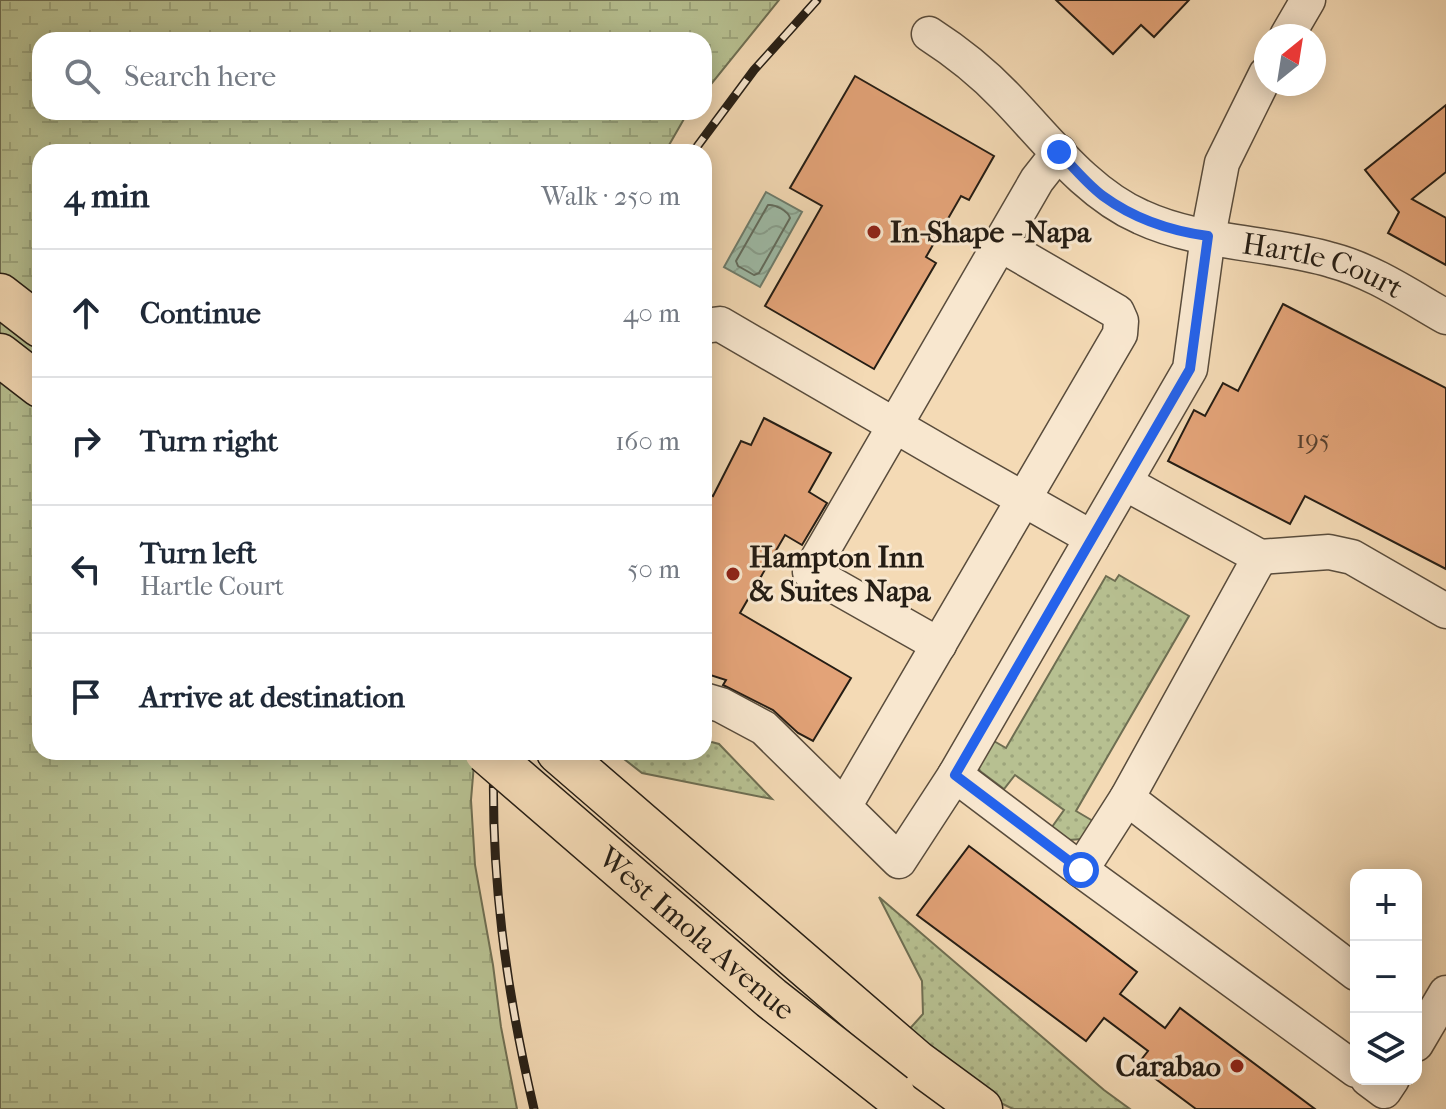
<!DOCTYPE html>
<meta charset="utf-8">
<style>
body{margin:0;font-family:"IM FELL French Canon",serif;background:#f2f2f3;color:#1f2937}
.controls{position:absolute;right:24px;bottom:24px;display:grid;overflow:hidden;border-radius:16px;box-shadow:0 4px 20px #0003}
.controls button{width:72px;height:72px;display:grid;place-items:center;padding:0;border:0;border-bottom:2px solid #e0e1e3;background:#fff;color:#1f2937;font:40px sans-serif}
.compass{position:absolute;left:1254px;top:24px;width:72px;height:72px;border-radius:50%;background:#fff;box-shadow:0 4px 20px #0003;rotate:30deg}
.stop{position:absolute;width:24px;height:24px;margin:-18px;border:6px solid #2563eb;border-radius:50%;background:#fff}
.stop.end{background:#2563eb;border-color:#fff;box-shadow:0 2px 8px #0008}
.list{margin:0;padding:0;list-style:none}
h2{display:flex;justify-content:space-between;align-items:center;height:104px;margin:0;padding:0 32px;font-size:34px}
h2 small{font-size:26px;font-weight:400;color:#747a83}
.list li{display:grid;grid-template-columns:52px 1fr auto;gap:24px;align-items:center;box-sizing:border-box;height:128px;padding:0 32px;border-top:2px solid #e0e1e3}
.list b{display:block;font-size:30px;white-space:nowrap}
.list p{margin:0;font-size:26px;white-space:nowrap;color:#747a83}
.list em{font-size:26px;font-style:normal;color:#747a83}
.icon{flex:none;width:44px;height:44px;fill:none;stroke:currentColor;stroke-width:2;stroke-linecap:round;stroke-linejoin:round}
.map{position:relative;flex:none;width:1446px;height:1109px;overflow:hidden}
.search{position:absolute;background:#fff;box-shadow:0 4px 20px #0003;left:32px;top:32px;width:680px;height:88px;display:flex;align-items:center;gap:20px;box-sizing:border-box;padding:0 28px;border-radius:24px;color:#747a83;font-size:30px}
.panel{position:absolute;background:#fff;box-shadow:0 4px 20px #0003;left:32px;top:144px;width:680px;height:616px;border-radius:24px}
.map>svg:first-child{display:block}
</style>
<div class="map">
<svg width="1446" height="1109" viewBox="0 0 1446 1109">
<defs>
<pattern id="grass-dots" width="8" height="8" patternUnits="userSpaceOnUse" patternTransform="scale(2)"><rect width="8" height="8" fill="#b7c091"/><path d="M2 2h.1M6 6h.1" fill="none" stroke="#9da57c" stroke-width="1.8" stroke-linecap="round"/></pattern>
<pattern id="wetland-marsh" width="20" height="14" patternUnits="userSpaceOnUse" patternTransform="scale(2)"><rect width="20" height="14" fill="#b7c091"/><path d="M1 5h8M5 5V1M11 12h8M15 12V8" fill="none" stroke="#9da57c"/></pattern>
<pattern id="water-waves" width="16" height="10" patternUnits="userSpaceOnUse" patternTransform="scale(2)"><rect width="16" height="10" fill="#9dbba7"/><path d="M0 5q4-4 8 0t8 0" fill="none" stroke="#87a08f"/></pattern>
</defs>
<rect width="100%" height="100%" fill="#f4dab5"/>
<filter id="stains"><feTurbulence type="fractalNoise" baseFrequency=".0025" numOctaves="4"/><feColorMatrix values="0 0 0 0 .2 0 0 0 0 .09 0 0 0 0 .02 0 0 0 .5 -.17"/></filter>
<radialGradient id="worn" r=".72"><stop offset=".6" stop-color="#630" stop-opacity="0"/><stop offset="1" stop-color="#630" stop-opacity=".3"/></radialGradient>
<g fill="url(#grass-dots)" stroke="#6e6e52" stroke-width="2">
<polygon points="1119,575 1189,616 1076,811 1093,821 1082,839 1069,840 1052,827 1064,810 1015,775 1004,789 980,771 975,761 992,740 1006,748 1106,576 1115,581"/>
<polygon points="704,740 719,744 772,799 642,773 615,752 704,752"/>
<polygon points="879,897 1104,1090 1130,1109 1013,1109 917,1062 896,1044 923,1014 922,981"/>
</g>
<polygon fill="url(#wetland-marsh)" stroke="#6e6e52" stroke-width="2" points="0,0 779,0 704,93 704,40 40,40 40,112 688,112 665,152 40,152 40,752 475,752 471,800 475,865 493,965 501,1027 517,1109 0,1109"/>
<polygon fill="url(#water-waves)" stroke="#6d7c6c" stroke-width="2" points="766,192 802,212 760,287 724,267"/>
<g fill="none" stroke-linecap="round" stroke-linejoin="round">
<path stroke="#616c5e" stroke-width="2" d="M768 205C775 204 788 211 790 218L759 273 754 275 738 266 736 261Z"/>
</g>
<g fill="#e3a378" stroke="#251d14" stroke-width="2">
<polygon points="1056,0 1189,0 1154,37 1141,25 1113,54"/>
<polygon points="855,76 994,156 969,200 961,196 926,257 936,263 874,369 765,306 822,206 790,188"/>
<polygon points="1446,105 1446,172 1412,199 1446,218 1446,265 1388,233 1399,212 1365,170"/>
<polygon points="1283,304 1446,388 1446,569 1305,496 1290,524 1168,461 1194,410 1205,416 1223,383 1238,391"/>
<polygon points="764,418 831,453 809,492 827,503 802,545 785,535 740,613 851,678 813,741 798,733 773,710 723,685 726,680 704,673 704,491 713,496 741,441 751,445"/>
<polygon points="969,846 1137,972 1120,994 1165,1028 1180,1008 1315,1109 1196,1109 1137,1065 1148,1051 1104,1018 1086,1041 917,915"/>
</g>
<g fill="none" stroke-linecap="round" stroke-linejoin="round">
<g stroke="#594c3c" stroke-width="37">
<g id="minor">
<path id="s1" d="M929 34C957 52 982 72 1005 96 1046 138 1086 193 1141 217 1199 244 1270 242 1331 260 1373 271 1409 296 1446 317"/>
<polyline points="1287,36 1308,0"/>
<polyline points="704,326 720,324 956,461 1092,538"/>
<polyline points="1125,483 1260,557 1329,552 1352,557 1446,611"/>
<polyline points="939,645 810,572 1037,180 1059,152"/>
<polyline points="704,700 721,705 764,728 899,861 955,775 1190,369 1208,236 1222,163 1266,74"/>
<polyline points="955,775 1081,870 1356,1070"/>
<polyline points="1127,798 1356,973"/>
<polyline points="845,805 1120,334 1121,321 1117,312 1000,244"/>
<polyline points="1081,870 1127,798 1260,557"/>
<polyline points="1416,1044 1446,993"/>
<polyline points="1368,1079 1384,1091 1392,1079"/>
</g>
</g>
<g stroke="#251d14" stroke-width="45">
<g id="major">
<polyline points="0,295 40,326"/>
<polyline points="0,355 40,386"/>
<polyline points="558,752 917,1062 981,1109"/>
</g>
</g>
<use href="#minor" stroke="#f8e7cf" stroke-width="34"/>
<use href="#major" stroke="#f4dab5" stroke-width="42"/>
<g stroke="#251d14" stroke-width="9">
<g id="rail">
<polyline points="693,152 754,70 817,0"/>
<path d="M494 752C490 874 506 990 534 1109"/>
</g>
</g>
<use href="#rail" stroke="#f8e7cf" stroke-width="6" stroke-dasharray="18" stroke-linecap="butt"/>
<g stroke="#251d14" stroke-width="45" stroke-linecap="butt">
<g id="major-bridge">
<path id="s2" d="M486 752 771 998 894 1095"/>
</g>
</g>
<use href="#major-bridge" stroke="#f4dab5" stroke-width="42"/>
</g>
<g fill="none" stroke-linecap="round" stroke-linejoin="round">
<path stroke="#2563eb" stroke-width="10" d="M1059 152C1073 167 1087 184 1103 196 1133 218 1171 231 1208 236L1190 369 955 775 1081 870"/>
</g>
<g fill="#8f2418" stroke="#f8e7cf" stroke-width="3">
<circle cx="874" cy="232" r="8"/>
<circle cx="733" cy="574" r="8"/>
<circle cx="1237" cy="1066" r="8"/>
</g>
<g text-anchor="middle" stroke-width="6" stroke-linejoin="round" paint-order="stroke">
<g font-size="26" fill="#543e2d">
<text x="1313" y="448">195</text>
</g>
<g font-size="30" font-weight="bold" fill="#251d14" stroke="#f8e7cf" text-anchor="start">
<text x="890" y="242">In-Shape - Napa</text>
<text x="749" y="567">Hampton Inn<tspan x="749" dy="34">&amp; Suites Napa</tspan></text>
<text x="1221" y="1076" text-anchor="end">Carabao</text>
</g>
<g font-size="30" fill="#251d14" stroke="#f8e7cf">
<text dy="10" stroke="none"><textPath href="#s1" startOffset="470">Hartle Court</textPath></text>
<text dy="10" stroke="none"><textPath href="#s2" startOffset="278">West Imola Avenue</textPath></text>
</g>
</g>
<rect width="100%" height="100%" filter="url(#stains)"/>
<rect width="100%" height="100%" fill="url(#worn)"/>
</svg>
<div class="controls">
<button>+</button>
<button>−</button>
<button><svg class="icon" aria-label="layers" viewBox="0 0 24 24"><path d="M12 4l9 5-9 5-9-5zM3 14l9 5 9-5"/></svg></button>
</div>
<svg class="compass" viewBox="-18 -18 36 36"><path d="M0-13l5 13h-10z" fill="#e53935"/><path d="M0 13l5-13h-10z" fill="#747a83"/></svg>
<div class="stop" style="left:1081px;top:870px"></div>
<div class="stop end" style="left:1059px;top:152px"></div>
<div class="search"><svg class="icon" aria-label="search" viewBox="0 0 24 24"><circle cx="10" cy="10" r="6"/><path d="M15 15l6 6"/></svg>Search here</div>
<section class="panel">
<h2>4 min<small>Walk · 250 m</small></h2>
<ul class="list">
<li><svg class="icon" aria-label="ahead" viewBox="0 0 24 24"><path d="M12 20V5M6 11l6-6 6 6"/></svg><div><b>Continue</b></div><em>40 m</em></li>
<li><svg class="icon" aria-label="right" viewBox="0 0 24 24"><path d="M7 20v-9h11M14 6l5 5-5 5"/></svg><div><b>Turn right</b></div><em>160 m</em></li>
<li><svg class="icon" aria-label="left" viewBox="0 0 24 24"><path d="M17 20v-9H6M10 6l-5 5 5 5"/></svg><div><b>Turn left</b><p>Hartle Court</p></div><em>50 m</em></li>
<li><svg class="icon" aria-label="arrive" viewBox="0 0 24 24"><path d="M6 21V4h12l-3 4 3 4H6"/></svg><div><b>Arrive at destination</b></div></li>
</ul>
</section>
</div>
